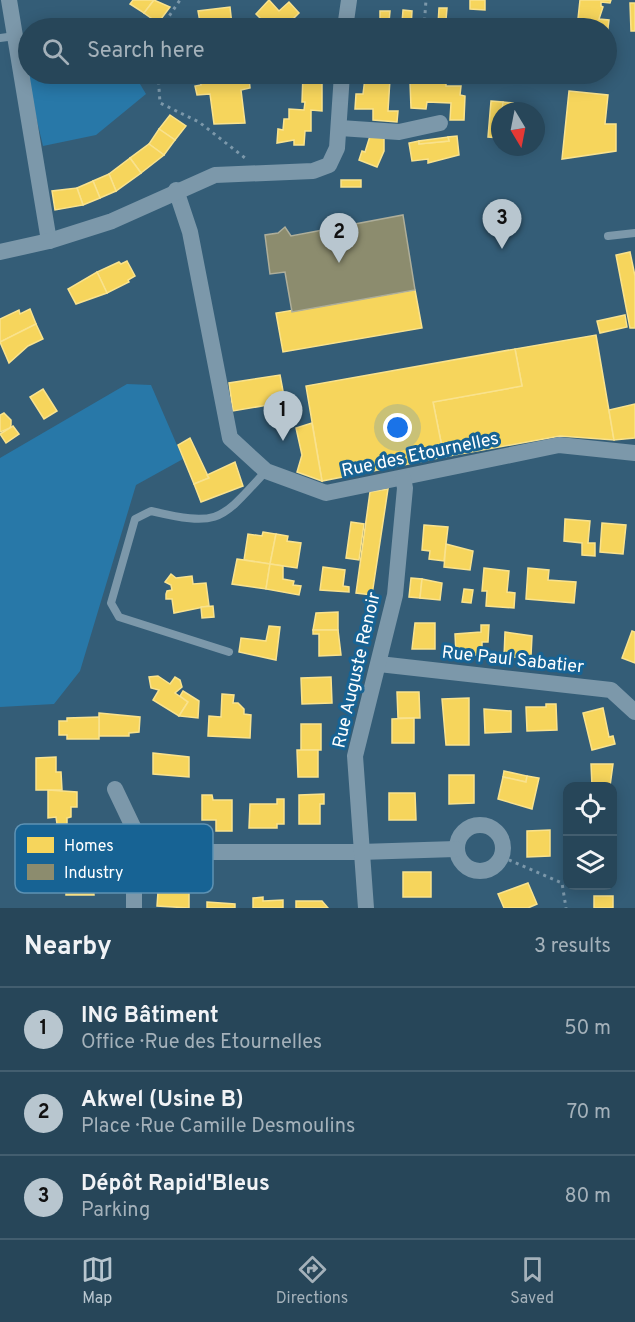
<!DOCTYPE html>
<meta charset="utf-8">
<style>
body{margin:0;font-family:Overpass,sans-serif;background:#335062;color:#f1f3f6}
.controls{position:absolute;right:18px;bottom:18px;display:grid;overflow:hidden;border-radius:12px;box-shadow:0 3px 15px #0003}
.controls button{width:54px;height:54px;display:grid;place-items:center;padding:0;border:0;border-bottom:2px solid #435e6f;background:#274659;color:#f1f3f6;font:30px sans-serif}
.compass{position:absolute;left:491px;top:102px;width:54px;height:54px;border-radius:50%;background:#274659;box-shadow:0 3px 15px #0003;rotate:170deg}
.you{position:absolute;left:398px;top:428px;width:21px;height:21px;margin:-15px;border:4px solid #fff;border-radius:50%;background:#1a73e8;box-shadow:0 0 0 9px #1a73e833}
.badge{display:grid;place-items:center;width:39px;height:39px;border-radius:50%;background:#b8c6cf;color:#111;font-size:20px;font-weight:700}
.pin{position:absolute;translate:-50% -50px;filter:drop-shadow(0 2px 3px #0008)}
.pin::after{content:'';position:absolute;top:32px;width:21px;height:18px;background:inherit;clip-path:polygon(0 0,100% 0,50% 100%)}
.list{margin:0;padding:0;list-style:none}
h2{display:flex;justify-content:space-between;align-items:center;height:78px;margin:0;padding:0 24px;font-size:26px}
h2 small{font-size:20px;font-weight:400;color:#a4b1ba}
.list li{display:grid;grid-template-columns:39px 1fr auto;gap:18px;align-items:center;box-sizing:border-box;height:84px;padding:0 24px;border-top:2px solid #435e6f}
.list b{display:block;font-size:22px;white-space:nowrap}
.list p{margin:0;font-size:20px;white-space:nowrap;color:#a4b1ba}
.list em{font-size:20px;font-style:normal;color:#a4b1ba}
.icon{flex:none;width:33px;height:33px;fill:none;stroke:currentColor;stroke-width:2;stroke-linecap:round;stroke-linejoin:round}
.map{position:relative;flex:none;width:635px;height:908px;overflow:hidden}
.search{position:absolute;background:#274659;box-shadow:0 3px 15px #0003;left:18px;right:18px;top:18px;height:66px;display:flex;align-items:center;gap:15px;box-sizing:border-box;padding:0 21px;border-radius:33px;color:#a4b1ba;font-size:22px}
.sheet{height:330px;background:#274659}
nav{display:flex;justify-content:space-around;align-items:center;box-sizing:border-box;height:84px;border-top:2px solid #435e6f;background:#274659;font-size:16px;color:#a4b1ba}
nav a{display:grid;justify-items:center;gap:3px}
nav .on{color:#b8c6cf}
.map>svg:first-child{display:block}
</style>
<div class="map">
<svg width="635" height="908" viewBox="0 0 635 908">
<rect width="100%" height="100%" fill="#345d77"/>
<g fill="#2878a8">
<polygon points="28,50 28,74 134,74 146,94 96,135 43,146 22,58"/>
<polygon points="127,384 151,385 183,459 136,485 80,671 54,704 0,707 0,458"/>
</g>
<g fill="#f6d55c" stroke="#f9e28d" stroke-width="1.5">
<polygon points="133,0 154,0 144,13 130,4"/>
<polygon points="154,0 170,7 158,23 144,13"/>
<polygon points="269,0 279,11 289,2 299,13 290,22 296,28 270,28 256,14"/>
<polygon points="470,0 485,0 485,10 470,9"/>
<polygon points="580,0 611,0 610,3 601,2 601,6 603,7 599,19 609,20 607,36 606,28 577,28"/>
<polygon points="630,3 635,3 635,31 631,31"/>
<polygon points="230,7 232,25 241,24 241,28 201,28 198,11"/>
<polygon points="439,8 447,8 446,20 463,21 463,26 478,28 427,28 427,24 438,25"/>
<polygon points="403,10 412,11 411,28 359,28 380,28 380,11 390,11 389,22 402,23"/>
<polygon points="199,74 243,74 244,79 249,78 250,88 241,90 245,123 214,124 210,94 197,95 195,86 201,85"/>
<polygon points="303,74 322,74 322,111 311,110 311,131 305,131 304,145 294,145 294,140 277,143 278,129 283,130 284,119 289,119 289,109 304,110 305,102 302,102"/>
<polygon points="357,74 385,74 385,79 390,79 388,111 398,111 397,122 373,120 373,109 355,109 356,94 363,94 365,78 357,77"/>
<polygon points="422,74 431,74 431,78 446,79 446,86 461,86 460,95 465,96 464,120 450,120 451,103 427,102 426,109 411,108 410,82 421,82"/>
<polygon points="569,91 608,95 605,124 616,124 616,151 562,159"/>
<polygon points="491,101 503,102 500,138 488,137"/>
<polygon points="503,102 513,103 512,108 531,111 502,111"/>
<polygon points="170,115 186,126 175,140 159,129"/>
<polygon points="159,129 175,140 164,155 149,144"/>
<polygon points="370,136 384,137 384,151 377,167 359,160 362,151 365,152"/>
<polygon points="457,136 459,155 428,163 428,159 412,161 409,143 419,141 419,144 449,141 448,137"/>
<polygon points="448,137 449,141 419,144 419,141"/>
<polygon points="149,144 164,155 141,173 130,158"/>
<polygon points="130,158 141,173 116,191 109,174"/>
<polygon points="109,174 116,191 100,198 93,181"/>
<rect x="341" y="180" width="20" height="7"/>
<polygon points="93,181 100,198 83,205 77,188"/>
<polygon points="77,188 83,205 55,210 52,191"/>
<polygon points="630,252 635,276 635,328 630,328 616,255"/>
<polygon points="127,261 135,276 128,280 129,282 107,293 97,272 119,262 121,264"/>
<polygon points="97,272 107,293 76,304 68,289"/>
<polygon points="415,290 422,328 283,352 276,313"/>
<polygon points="30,309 36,324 0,342 0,319 19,310 20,314"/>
<polygon points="625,315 627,327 600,333 597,321"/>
<polygon points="36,324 43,339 28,346 9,363 0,342"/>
<polygon points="596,335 614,440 560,436 444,457 433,402 522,386 515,349"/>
<polygon points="515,349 522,386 433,402 444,457 322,481 306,386"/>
<polygon points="280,375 285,402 233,411 229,383"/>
<polygon points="43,389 57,411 44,419 30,397"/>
<polygon points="635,404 635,438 614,440 609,410"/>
<polygon points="4,413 11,420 11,425 10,428 0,432 0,415"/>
<polygon points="312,423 322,481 297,472 302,455 296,428"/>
<polygon points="13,426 19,434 6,443 0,434"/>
<polygon points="190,438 209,478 194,484 178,445"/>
<polygon points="235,462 243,486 201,502 194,484 209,478 207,475"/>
<polygon points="388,489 372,595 356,593 370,492"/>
<polygon points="565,519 590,521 588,543 595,543 595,556 582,555 582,543 564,541"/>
<polygon points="351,522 364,524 359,560 346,558"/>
<polygon points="602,523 626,525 623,554 600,552"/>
<polygon points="424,525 448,527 444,561 429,559 430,551 422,550"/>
<polygon points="263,532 276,534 270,564 244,560 248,534 262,536"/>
<polygon points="276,534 288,536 287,541 301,543 297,568 270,564"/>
<polygon points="446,544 473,551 470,570 444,567"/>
<polygon points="237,559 270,564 266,589 232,584"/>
<polygon points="270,564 283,566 283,579 294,581 293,585 301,586 299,595 266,589"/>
<polygon points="323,567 345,570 343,586 349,587 349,592 320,590"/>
<polygon points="484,568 509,571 507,592 515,593 514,608 486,606 487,591 482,591"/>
<polygon points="528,568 549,570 548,580 576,582 574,603 526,599"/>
<polygon points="171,574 176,578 192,576 193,584 206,583 209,606 174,613 172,599 166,599 166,594 167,591 172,590 171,585 165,582"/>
<polygon points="411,578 422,579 420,598 409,597"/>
<polygon points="422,579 442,583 440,600 420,598"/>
<polygon points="464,589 473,590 471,603 462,602"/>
<polygon points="213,606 214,617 202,618 201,607"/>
<polygon points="338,612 338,630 313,630 316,613"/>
<polygon points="415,623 435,623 435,649 412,649"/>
<polygon points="481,625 489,625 488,642 482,642 482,655 456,655 455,634 481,632"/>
<polygon points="269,626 280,627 276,660 239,652 241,638 266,641"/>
<polygon points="313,630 338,630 341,655 319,656 319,634 313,634"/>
<polygon points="632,631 635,632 635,663 622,658"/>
<polygon points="505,632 532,636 531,656 504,658"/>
<polygon points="158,676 170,684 175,677 180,680 182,687 175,693 188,702 179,716 153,700 159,690 151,688 149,677"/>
<polygon points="331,677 332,703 302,704 301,678"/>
<polygon points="183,691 199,701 198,718 179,716 188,702 180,696"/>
<polygon points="397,692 419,692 420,718 398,718"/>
<polygon points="222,694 234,695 233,703 238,703 244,709 244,714 251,715 250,738 208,736 209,716 221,717"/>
<polygon points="469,698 469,745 446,745 442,699"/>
<polygon points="546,704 556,704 557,730 527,731 526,707 546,707"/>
<polygon points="603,708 609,737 613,736 615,744 592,750 583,713"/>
<polygon points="484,709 511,711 511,732 485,733"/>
<polygon points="99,713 140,717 139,732 129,733 129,736 99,736"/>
<polygon points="99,717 99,739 67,739 67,735 59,735 59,721 67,721 67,718"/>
<polygon points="414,718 414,743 392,743 392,719"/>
<rect x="301" y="724" width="20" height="26"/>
<polygon points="297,750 318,750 318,777 298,777"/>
<polygon points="153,753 189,757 189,777 153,774"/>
<polygon points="56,757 56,772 61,772 62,790 36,790 36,758"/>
<polygon points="591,764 613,764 610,786 592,786"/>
<polygon points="504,771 527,776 526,782 503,777"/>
<polygon points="449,775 474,775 474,803 449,804"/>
<polygon points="527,776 539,778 532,809 498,799 503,777 526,782"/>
<polygon points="48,790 77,792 77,807 71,807 71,817 67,818 67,824 57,824 56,817 48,818"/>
<polygon points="389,793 415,793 416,820 389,820"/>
<polygon points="324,794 324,804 320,804 320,824 299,824 299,795"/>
<polygon points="202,795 212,795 213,800 232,800 232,831 216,831 216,820 202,820"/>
<polygon points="277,799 284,799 284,824 277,824 277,828 249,828 250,804 277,804"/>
<polygon points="550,830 550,856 527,857 527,831"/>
<polygon points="92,870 94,895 66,895 66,871"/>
<rect x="403" y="872" width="28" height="25"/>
<polygon points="528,883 537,904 528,908 504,908 498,894"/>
<polygon points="158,892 189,892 189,908 157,906"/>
<rect x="594" y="896" width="19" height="12"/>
<polygon points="263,897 263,901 283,900 283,908 253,908 253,898"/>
<polygon points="296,901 322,901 328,908 296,908"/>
<polygon points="207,902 235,904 235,908 207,908"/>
</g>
<polygon fill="#8c8c6e" stroke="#aeae9a" stroke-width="1.5" points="403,215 415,290 292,312 285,272 270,274 265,235 278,233 285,227 291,236"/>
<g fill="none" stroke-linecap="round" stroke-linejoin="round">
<g stroke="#7c98aa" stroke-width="3" stroke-dasharray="3 4.5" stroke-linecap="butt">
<polyline points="161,28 180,0"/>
<polyline points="424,28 426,0"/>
<polyline points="158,74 160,103 199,122 245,158"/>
<polyline points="502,857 562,883 566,908"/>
</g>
<g stroke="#7c98aa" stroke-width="8">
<polyline points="0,38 15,36"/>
<polyline points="608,236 635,233"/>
<path d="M229 652 119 617 111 603 135 519 151 511C220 527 220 521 266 471"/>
</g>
<g stroke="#7c98aa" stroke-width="16">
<polyline points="9,0 49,241"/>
<polyline points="345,28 349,0"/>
<polyline points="340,128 399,132 440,123"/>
<polyline points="176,190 190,232 230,438 266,471 326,493 559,445 635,453"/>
<polyline points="0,252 49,241 112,221 215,175 313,171 329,165 337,148 342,74"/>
<polyline points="379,664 611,690 635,712"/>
<polyline points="115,789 145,852 134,889 134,908"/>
<circle cx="480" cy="848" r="23"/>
<polyline points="145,852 360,852 456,849"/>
<polyline points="366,908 355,756 395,595 405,488 403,478"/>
</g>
</g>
<g text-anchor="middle" stroke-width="6" stroke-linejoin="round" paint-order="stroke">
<g font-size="18" fill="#fff" stroke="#176394">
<text transform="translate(420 454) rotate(-12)" y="6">Rue des Etournelles</text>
<text transform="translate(513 659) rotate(6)" y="6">Rue Paul Sabatier</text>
<text transform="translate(356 670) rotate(-77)" y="6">Rue Auguste Renoir</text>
</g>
</g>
<rect x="15" y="824" width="198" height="69" rx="9" fill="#176394" stroke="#5d92b4" stroke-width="1.5"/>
<rect x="27" y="837" width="27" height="16" fill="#f6d55c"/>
<rect x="27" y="864" width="27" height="16" fill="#8c8c6e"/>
<g font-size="16" fill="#fff">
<text x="64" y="851">Homes</text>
<text x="64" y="878">Industry</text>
</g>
</svg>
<div class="controls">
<button><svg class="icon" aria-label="locate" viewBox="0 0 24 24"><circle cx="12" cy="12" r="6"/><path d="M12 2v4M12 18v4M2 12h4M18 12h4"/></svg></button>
<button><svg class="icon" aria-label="layers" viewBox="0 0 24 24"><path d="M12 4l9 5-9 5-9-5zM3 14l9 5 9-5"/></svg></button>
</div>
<svg class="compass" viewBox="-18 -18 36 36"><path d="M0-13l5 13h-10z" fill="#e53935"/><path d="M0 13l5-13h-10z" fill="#a4b1ba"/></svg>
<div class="you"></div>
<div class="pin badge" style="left:283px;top:441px">1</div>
<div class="pin badge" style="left:339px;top:263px">2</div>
<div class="pin badge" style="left:502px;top:249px">3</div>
<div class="search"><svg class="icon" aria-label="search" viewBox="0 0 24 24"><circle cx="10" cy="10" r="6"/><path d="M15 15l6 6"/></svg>Search here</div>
</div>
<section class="sheet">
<h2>Nearby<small>3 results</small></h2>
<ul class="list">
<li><span class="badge">1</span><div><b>ING Bâtiment</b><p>Office · Rue des Etournelles</p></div><em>50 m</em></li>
<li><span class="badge">2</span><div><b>Akwel (Usine B)</b><p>Place · Rue Camille Desmoulins</p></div><em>70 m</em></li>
<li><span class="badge">3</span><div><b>Dépôt Rapid'Bleus</b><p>Parking</p></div><em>80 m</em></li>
</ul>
</section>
<nav>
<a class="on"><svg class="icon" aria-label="map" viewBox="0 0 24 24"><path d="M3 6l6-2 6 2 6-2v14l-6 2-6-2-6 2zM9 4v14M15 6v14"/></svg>Map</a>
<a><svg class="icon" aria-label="directions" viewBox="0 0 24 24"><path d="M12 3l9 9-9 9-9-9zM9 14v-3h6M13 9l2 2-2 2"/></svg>Directions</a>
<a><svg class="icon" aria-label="saved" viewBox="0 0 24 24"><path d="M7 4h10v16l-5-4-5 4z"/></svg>Saved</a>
</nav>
